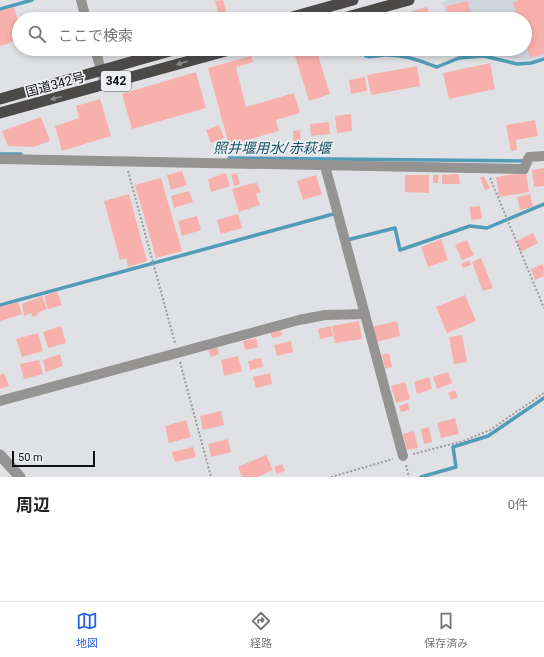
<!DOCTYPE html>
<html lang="ja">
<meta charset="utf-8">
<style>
body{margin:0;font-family:Roboto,"Noto Sans JP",sans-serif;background:#f6f6f6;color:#222}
.scale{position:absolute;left:12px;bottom:10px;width:83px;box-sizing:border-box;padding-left:4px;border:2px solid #101112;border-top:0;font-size:11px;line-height:14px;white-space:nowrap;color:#101112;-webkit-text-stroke:3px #eeeff2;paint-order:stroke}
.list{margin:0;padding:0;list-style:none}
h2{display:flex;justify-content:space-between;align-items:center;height:52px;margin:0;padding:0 16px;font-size:17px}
h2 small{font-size:13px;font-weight:400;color:#767676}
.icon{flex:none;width:22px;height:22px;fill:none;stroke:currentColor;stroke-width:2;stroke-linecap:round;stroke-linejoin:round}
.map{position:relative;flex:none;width:544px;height:477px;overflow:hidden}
.search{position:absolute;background:#fff;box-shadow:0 2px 6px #0003;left:12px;right:12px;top:12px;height:44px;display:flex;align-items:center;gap:10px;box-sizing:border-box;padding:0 14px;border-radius:22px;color:#767676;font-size:15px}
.sheet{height:124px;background:#fff}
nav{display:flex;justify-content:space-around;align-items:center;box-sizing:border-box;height:56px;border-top:1px solid #e0e0e0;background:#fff;font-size:11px;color:#767676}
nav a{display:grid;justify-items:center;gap:2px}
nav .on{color:#2563eb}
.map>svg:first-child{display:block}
</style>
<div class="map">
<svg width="544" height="477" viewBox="0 0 544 477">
<rect width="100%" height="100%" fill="#e0e1e4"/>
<polygon fill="#d1d5df" points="449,0 544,0 544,56 530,60 520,60 480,52 456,57 454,49 525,49 525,19 446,19 442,2"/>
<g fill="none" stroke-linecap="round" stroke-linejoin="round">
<g stroke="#529cb8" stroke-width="3.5">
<polyline points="0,9 32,0"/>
<path d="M366 56C374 58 378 55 385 55 403 54 420 61 437 67L459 58 484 56 517 64 531 63 544 59"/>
<polyline points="0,154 21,154"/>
<polyline points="229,158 527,161"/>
<polyline points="347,240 395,228 400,250 470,226 487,228 544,204"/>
<polyline points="0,305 337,213"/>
<polyline points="421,477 456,467 453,447 488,436 544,398"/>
</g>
</g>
<g fill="#f8b0ac">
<polygon points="223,0 229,19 220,19 215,1"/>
<polygon points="519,0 544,0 544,54 530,58 525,41 525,19 518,19 513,2"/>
<polygon points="468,1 472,19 449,19 446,6"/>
<polygon points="14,7 19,24 19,40 0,46 0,11"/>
<polygon points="427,7 431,19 415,19 412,11"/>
<polygon points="293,49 316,49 330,94 309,101"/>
<polygon points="251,56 253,62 236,67 246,107 294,93 300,113 276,120 279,131 229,145 208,68"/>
<polygon points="490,63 495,89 449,99 443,73"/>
<polygon points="417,66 420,86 371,95 367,75"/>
<polygon points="196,72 206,108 132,129 122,94"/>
<polygon points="365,77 367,91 351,94 349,80"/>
<polygon points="100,99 111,136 62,151 55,126 79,118 76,106"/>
<polygon points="351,114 352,131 337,133 335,116"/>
<polygon points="41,117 50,141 33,147 8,146 2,131"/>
<polygon points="535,120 538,136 516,140 517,150 511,151 506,125"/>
<polygon points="329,122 330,134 311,136 310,124"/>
<polygon points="219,125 224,138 211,143 206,130"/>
<polygon points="300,130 301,148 294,149 293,131"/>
<polygon points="544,168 544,186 534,187 532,170"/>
<polygon points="182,171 187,185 171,190 167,175"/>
<polygon points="526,172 529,192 499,197 496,177"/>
<polygon points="226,173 230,186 211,192 208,179"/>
<polygon points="237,173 240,184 234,186 231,174"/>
<polygon points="459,174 460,184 442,184 442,175"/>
<polygon points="316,175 322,194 303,200 297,181"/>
<polygon points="405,175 429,175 429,193 405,192"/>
<polygon points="433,175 439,175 438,183 433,183"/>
<polygon points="484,176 490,188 485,190 480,178"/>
<polygon points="161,178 182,251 156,258 135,185"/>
<polygon points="253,183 253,184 257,183 261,192 256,194 260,205 239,212 232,189"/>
<polygon points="189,191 193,202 174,208 171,196"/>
<polygon points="129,194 147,261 128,267 126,258 120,260 104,201"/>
<polygon points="530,194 533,207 520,210 517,197"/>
<polygon points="480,206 482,219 471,220 470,207"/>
<polygon points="238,214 242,228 221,234 217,220"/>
<polygon points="197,216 201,230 182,236 178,221"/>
<polygon points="533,233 538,243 521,252 516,241"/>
<polygon points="441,239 448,260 428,267 421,247"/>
<polygon points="467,240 474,255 462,260 455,245"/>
<polygon points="481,258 493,288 483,291 472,262"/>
<polygon points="469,260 471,265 463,268 461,264"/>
<polygon points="543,264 544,276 535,280 531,269"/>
<polygon points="57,291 62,305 48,309 44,296"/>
<polygon points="465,295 476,321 447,333 436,307"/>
<polygon points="42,296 47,309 37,313 38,315 33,317 31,313 24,316 22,304"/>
<polygon points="18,302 22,314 0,321 0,307"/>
<polygon points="359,321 362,339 335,343 332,326"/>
<polygon points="397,321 400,336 376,342 372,327"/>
<polygon points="61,326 66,343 48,348 43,332"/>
<polygon points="331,326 333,336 320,339 318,329"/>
<polygon points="281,329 282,336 272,338 270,332"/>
<polygon points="38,333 43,351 22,357 16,339"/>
<polygon points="462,335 467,362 454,364 449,337"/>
<polygon points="256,338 258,347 245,350 243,341"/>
<polygon points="291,341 293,352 277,356 274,345"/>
<polygon points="217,346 219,354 211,357 208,349"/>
<polygon points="389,353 392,367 385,369 382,355"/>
<polygon points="60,354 63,366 46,372 43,360"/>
<polygon points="238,356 242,371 224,376 221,360"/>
<polygon points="261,358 263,367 250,370 248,361"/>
<polygon points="39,360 43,374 24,379 20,364"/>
<polygon points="448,372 452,383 437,389 433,377"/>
<polygon points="4,373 9,386 0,389 0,375"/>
<polygon points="270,373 272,384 256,388 253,377"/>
<polygon points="429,377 432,389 417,394 414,382"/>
<polygon points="405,382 410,399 396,403 391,386"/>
<polygon points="455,390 458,397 451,400 448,393"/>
<polygon points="408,403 409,410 401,412 399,406"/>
<polygon points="221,411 224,425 203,430 200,416"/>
<polygon points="455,418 459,434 441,438 437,423"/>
<polygon points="186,420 191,437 169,443 165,426"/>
<polygon points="429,427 432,442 424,444 421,429"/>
<polygon points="414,431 418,448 407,450 403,434"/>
<polygon points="228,439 231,452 211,457 208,444"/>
<polygon points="193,447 196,457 175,462 172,452"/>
<polygon points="266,455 273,470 258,477 242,477 238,467"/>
<polygon points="282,464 285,471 277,474 274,467"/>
</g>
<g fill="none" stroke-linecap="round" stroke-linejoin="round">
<g stroke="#9b9c9e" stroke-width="2" stroke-dasharray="2 2" stroke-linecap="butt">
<polyline points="128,171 175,343"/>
<polyline points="490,178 544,308"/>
<polyline points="180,362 211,477"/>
<polyline points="413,454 463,441 490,430 544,393"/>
<polyline points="406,465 409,477"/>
<polyline points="331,477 393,459"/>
</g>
<g stroke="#959493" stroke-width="10">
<polyline points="81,0 86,19"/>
<polyline points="95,49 105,84"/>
<polyline points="0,159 524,169 529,157 544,156"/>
<polyline points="325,166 403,456"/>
<polyline points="0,401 299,320 325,315 365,314"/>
</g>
<polyline stroke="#959493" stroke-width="11" points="0,455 20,477"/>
<g stroke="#4c4949" stroke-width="11">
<polyline points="285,19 353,0"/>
<polyline points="340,19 409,0"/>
<polyline points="0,99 177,49"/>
<polyline points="0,113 233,49"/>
</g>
</g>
<defs><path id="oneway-solid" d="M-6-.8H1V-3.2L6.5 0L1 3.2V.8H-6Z"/></defs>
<g fill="#8d8b8d">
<use href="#oneway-solid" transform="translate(182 63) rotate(164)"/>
<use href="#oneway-solid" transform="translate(56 98) rotate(165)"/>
</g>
<g text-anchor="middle" stroke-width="3.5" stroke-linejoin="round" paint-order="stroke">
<rect fill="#eeeff2" stroke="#535455" stroke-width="1" x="101" y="71" width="30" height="20" rx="3"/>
<g font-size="12" font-weight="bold" fill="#101112">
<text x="116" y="85">342</text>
</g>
<g font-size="13" fill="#101112" stroke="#eeeff2">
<text transform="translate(55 84) rotate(-15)" y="5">国道342号</text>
</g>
<g font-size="14" font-style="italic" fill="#165367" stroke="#eeeff2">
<text x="272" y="153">照井堰用水/赤萩堰</text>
</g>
</g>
</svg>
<div class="scale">50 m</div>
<div class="search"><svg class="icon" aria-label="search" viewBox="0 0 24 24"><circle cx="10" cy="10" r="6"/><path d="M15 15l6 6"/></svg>ここで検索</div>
</div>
<section class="sheet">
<h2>周辺<small>0件</small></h2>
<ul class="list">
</ul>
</section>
<nav>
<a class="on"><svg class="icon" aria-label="map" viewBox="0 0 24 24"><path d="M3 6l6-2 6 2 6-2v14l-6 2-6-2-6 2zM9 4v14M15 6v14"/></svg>地図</a>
<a><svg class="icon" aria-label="directions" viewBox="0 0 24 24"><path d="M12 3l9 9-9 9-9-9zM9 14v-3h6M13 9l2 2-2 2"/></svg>経路</a>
<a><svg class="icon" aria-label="saved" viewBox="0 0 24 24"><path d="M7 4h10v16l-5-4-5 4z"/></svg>保存済み</a>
</nav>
